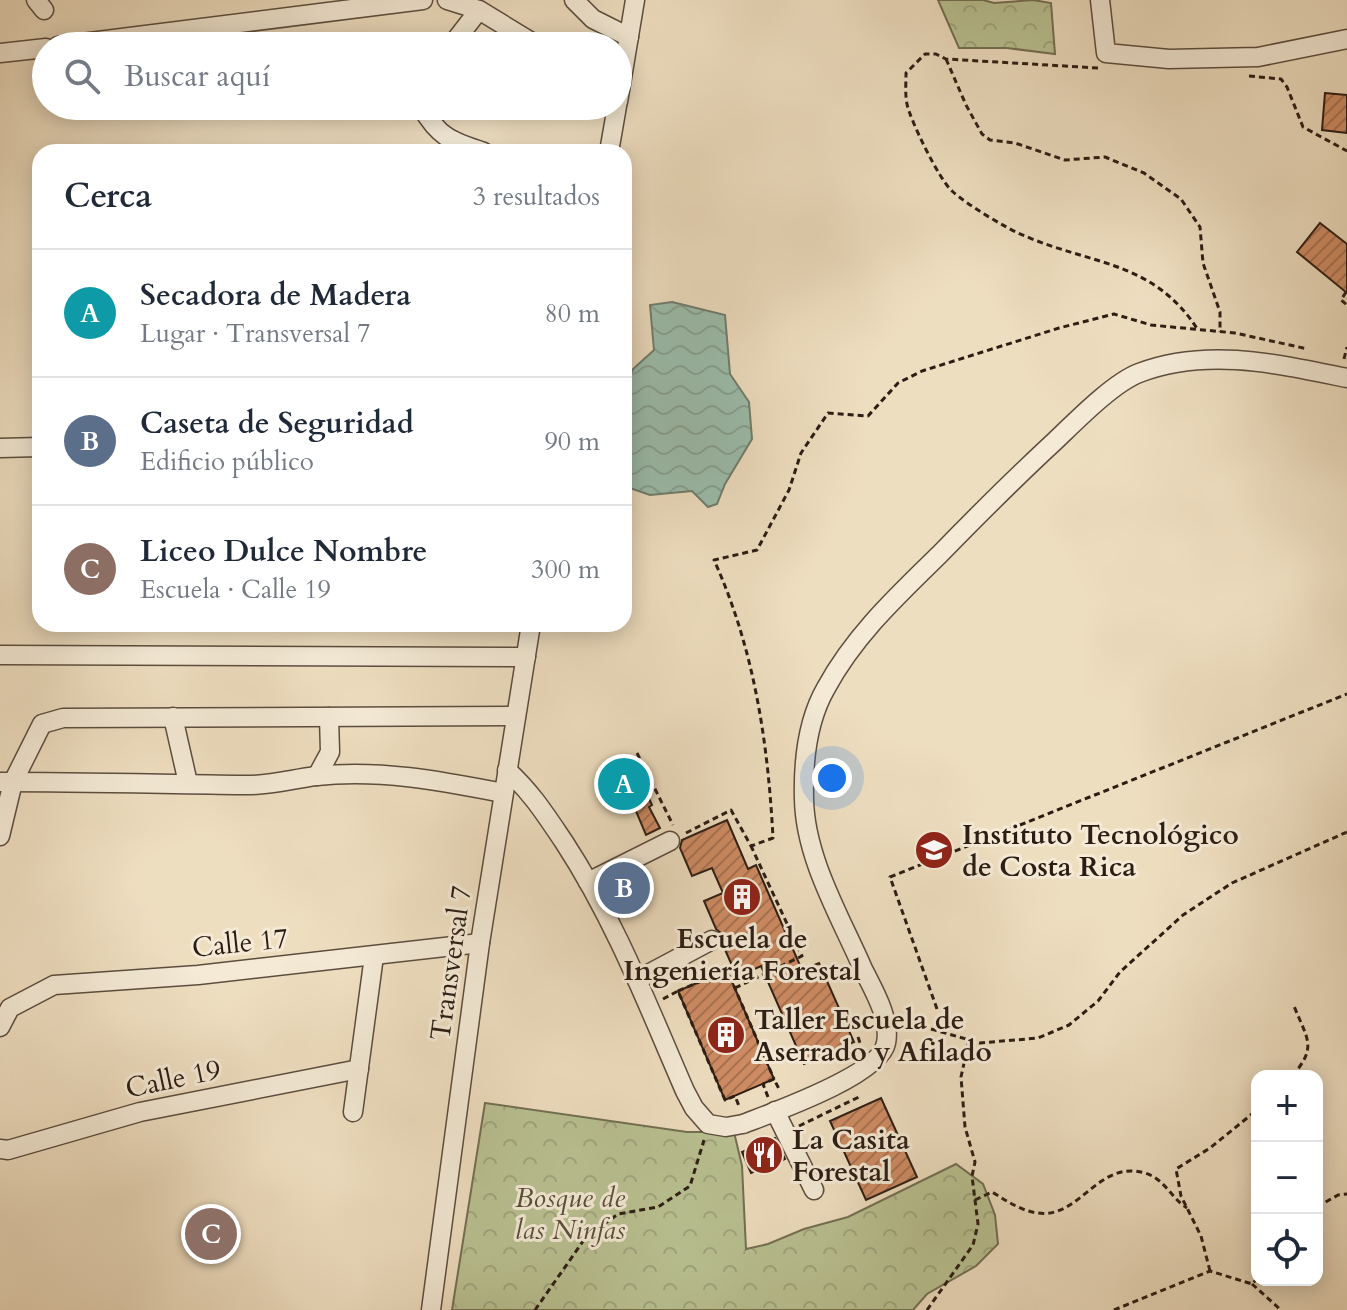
<!DOCTYPE html>
<html lang="es">
<meta charset="utf-8">
<style>
body{margin:0;font-family:Cardo,serif;background:#f2f2f3;color:#1f2937}
.controls{position:absolute;right:24px;bottom:24px;display:grid;overflow:hidden;border-radius:16px;box-shadow:0 4px 20px #0003}
.controls button{width:72px;height:72px;display:grid;place-items:center;padding:0;border:0;border-bottom:2px solid #e0e1e3;background:#fff;color:#1f2937;font:40px sans-serif}
.you{position:absolute;left:832px;top:778px;width:28px;height:28px;margin:-20px;border:6px solid #fff;border-radius:50%;background:#1a73e8;box-shadow:0 0 0 12px #1a73e833}
.badge{display:grid;place-items:center;width:52px;height:52px;border-radius:50%;background:#8f2418;color:#fff;font-size:26px;font-weight:700}
.pin{position:absolute;translate:-50% -50%;border:4px solid #fff;box-shadow:0 2px 8px #0006}
.list{margin:0;padding:0;list-style:none}
h2{display:flex;justify-content:space-between;align-items:center;height:104px;margin:0;padding:0 32px;font-size:34px}
h2 small{font-size:26px;font-weight:400;color:#747a83}
.list li{display:grid;grid-template-columns:52px 1fr auto;gap:24px;align-items:center;box-sizing:border-box;height:128px;padding:0 32px;border-top:2px solid #e0e1e3}
.list b{display:block;font-size:30px;white-space:nowrap}
.list p{margin:0;font-size:26px;white-space:nowrap;color:#747a83}
.list em{font-size:26px;font-style:normal;color:#747a83}
.icon{flex:none;width:44px;height:44px;fill:none;stroke:currentColor;stroke-width:2;stroke-linecap:round;stroke-linejoin:round}
.map{position:relative;flex:none;width:1347px;height:1310px;overflow:hidden}
.search{position:absolute;background:#fff;box-shadow:0 4px 20px #0003;left:32px;top:32px;width:600px;height:88px;display:flex;align-items:center;gap:20px;box-sizing:border-box;padding:0 28px;border-radius:44px;color:#747a83;font-size:30px}
.panel{position:absolute;background:#fff;box-shadow:0 4px 20px #0003;left:32px;top:144px;width:600px;height:488px;border-radius:24px}
.map>svg:first-child{display:block}
</style>
<div class="map">
<svg width="1347" height="1310" viewBox="0 0 1347 1310">
<defs>
<pattern id="forest-crowns" width="20" height="18" patternUnits="userSpaceOnUse" patternTransform="scale(2)"><rect width="20" height="18" fill="#b9c192"/><path d="M2 6a3 3 0 1 1 6 0M12 15a3 3 0 1 1 6 0" fill="none" stroke="#9fa57d"/></pattern>
<pattern id="water-waves" width="16" height="10" patternUnits="userSpaceOnUse" patternTransform="scale(2)"><rect width="16" height="10" fill="#9bbdac"/><path d="M0 5q4-4 8 0t8 0" fill="none" stroke="#86a293"/></pattern>
<pattern id="building-hatch" width="6" height="6" patternUnits="userSpaceOnUse" patternTransform="scale(2)"><rect width="6" height="6" fill="#cf8c64"/><path d="M-1 1l2-2M0 6l6-6M5 7l2-2" fill="none" stroke="#a87251"/></pattern>
</defs>
<rect width="100%" height="100%" fill="#eedec0"/>
<filter id="stains"><feTurbulence type="fractalNoise" baseFrequency=".0025" numOctaves="4"/><feColorMatrix values="0 0 0 0 .2 0 0 0 0 .09 0 0 0 0 .02 0 0 0 .5 -.17"/></filter>
<radialGradient id="worn" r=".72"><stop offset=".6" stop-color="#630" stop-opacity="0"/><stop offset="1" stop-color="#630" stop-opacity=".3"/></radialGradient>
<g fill="url(#forest-crowns)" stroke="#726f53" stroke-width="2">
<polygon points="938,0 983,0 994,3 1033,0 1051,3 1055,54 1007,48 959,48"/>
<polygon points="485,1103 687,1132 734,1132 742,1166 746,1249 768,1244 804,1229 848,1217 956,1164 983,1184 995,1215 998,1244 976,1266 927,1294 913,1310 452,1310"/>
</g>
<polygon fill="url(#water-waves)" stroke="#6f7d6f" stroke-width="2" points="672,302 725,315 730,374 749,402 752,439 725,484 717,504 708,507 692,491 650,495 624,486 625,386 633,369 654,350 650,305"/>
<g fill="url(#building-hatch)" stroke="#2c1d14" stroke-width="2">
<polygon points="1325,93 1347,95 1347,133 1322,130"/>
<polygon points="1320,223 1347,244 1347,293 1297,252"/>
<polygon points="632,762 652,805 649,807 660,828 646,835 628,792 613,799 602,776"/>
<polygon points="727,820 748,869 756,865 802,970 819,963 854,1042 804,1064 761,966 737,977 723,945 723,935 716,929 704,901 723,893 712,868 692,876 680,848 682,840"/>
<polygon points="628,876 636,892 620,900 613,884"/>
<polygon points="727,970 774,1079 725,1100 678,991"/>
<polygon points="881,1098 917,1177 866,1200 830,1121"/>
<polygon points="775,1138 785,1159 751,1173 742,1152"/>
</g>
<g fill="none" stroke-linecap="round" stroke-linejoin="round">
<g stroke="#5c4d3f" stroke-width="21">
<g id="minor">
<polyline points="36,0 44,10"/>
<polyline points="447,0 479,10 538,46"/>
<polyline points="574,0 593,19 629,37"/>
<polyline points="1100,0 1106,53 1169,59 1258,57 1347,39"/>
<polyline points="58,46 423,0"/>
<polyline points="451,46 479,10"/>
<polyline points="0,53 46,48"/>
<polyline points="618,102 635,0"/>
<path d="M421 106C438 137 452 142 484 152"/>
<polyline points="609,152 617,106"/>
<polyline points="0,448 40,447"/>
<polyline points="0,655 526,657"/>
<polyline points="173,717 188,783"/>
<path d="M507 770C532 793 545 814 564 842 615 920 648 1006 685 1091L694 1108 708 1124 726 1127 743 1124C774 1112 880 1075 886 1043 891 1019 873 989 863 969 840 916 805 858 804 799 803 762 807 721 826 688 854 636 897 596 939 555 977 516 1015 478 1055 441 1076 421 1113 383 1139 373 1207 347 1278 364 1347 378"/>
<polyline points="317,776 330,752 329,717"/>
<path d="M0 782C81 782 162 784 244 785 269 786 292 779 316 776 380 769 441 781 503 793"/>
<polyline points="0,836 13,782 42,724 63,718 516,716"/>
<polyline points="588,882 670,841"/>
<polyline points="637,980 712,940"/>
<polyline points="0,1027 10,1008 54,985 198,975 480,943"/>
<polyline points="775,1111 814,1190"/>
<polyline points="353,1112 374,956"/>
<polyline points="0,1149 8,1150 140,1112 359,1069"/>
<polyline points="431,1310 480,943 531,624"/>
</g>
</g>
<g stroke="#2c1d14" stroke-width="3" stroke-dasharray="6 4" stroke-linecap="butt">
<polyline points="946,59 966,105 982,134 990,140 1015,143 1065,160 1105,157 1144,173 1181,199 1200,227 1203,263 1220,312 1220,332"/>
<path d="M1098 68 946 59 936 54H925L906 73C906 83 905 95 907 104 910 120 940 181 952 191 966 204 1007 229 1025 236 1092 265 1154 261 1198 330"/>
<polyline points="1249,76 1281,79 1287,87 1303,127 1347,151"/>
<polyline points="1346,292 1341,300 1347,305"/>
<polyline points="1344,359 1347,347"/>
<polyline points="637,753 673,825"/>
<path d="M686 833 731 810 751 846 773 838C768 742 754 648 714 560L757 550 789 490 801 453 828 413 868 416 898 383 922 371 1059 328 1114 314 1151 325 1235 333 1308 349"/>
<polyline points="735,988 802,956 751,846"/>
<polyline points="678,991 727,970 774,1079"/>
<polyline points="663,999 678,991 725,1100 735,1096 739,1106"/>
<polyline points="937,1009 890,877 1347,694"/>
<polyline points="931,1029 980,1043 1038,1038 1069,1025 1098,1001 1120,972 1183,915 1232,883 1347,832"/>
<polyline points="858,1037 862,1049"/>
<path d="M1292 1076C1318 1047 1307 1039 1294 1006"/>
<polyline points="768,1097 763,1084 774,1079 780,1091"/>
<polyline points="799,1126 861,1096"/>
<path d="M975 1200 992 1192C1007 1201 1021 1211 1038 1213 1080 1219 1098 1159 1145 1173 1165 1179 1171 1198 1187 1208"/>
<polyline points="1317,1207 1338,1195 1347,1194"/>
<polyline points="1210,1271 1201,1236 1181,1196 1176,1169 1210,1148 1257,1110"/>
<polyline points="1252,1284 1281,1310"/>
<polyline points="535,1310 586,1237 618,1214 658,1207 690,1186 704,1140"/>
<polyline points="927,1310 973,1245 978,1224 972,1176 975,1162 965,1127 961,1077 969,1040"/>
<polyline points="1114,1310 1210,1271 1252,1284 1257,1279"/>
</g>
<use href="#minor" stroke="#f4ead6" stroke-width="18"/>
</g>
<defs>
<g id="university-disc" transform="scale(2)"><circle r="9.5" fill="#8f2418" stroke="#f4ead6"/><path d="M0-5L7-2L0 1L-7-2ZM-4 1L0 2.5L4 1V4Q0 6-4 4Z" fill="#fff"/></g>
<g id="building-disc" transform="scale(2)"><circle r="9.5" fill="#8f2418" stroke="#f4ead6"/><path d="M-4-6H4V6H1V3H-1V6H-4ZM-2.5-4.3h1.7v1.8h-1.7ZM.8-4.3h1.7v1.8H.8ZM-2.5-1h1.7V.8h-1.7ZM.8-1h1.7V.8H.8Z" fill="#fff"/></g>
<g id="restaurant-disc" transform="scale(2)"><circle r="9.5" fill="#8f2418" stroke="#f4ead6"/><path d="M-5-6h1v4h1v-4h1v4h1v-4h1v5L-1.5 .5V6h-2V.5L-5-1ZM5-6V6H3V1.5H1.5Q1.5-4 5-6Z" fill="#fff"/></g>
</defs>
<g fill-rule="evenodd">
<use href="#university-disc" x="934" y="850"/>
<use href="#building-disc" x="742" y="897"/>
<use href="#building-disc" x="726" y="1035"/>
<use href="#restaurant-disc" x="764" y="1155"/>
</g>
<g text-anchor="middle" stroke-width="6" stroke-linejoin="round" paint-order="stroke">
<g font-size="28" font-weight="bold" fill="#2c1d14" stroke="#f4ead6" text-anchor="start">
<text x="962" y="844">Instituto Tecnológico<tspan x="962" dy="32">de Costa Rica</tspan></text>
<text x="742" y="948" text-anchor="middle">Escuela de<tspan x="742" dy="32">Ingeniería Forestal</tspan></text>
<text x="754" y="1029">Taller Escuela de<tspan x="754" dy="32">Aserrado y Afilado</tspan></text>
<text x="792" y="1149">La Casita<tspan x="792" dy="32">Forestal</tspan></text>
</g>
<g font-size="28" fill="#2c1d14" stroke="#f4ead6">
<text transform="translate(240 942) rotate(-6)" y="10">Calle 17</text>
<text transform="translate(450 963) rotate(-82)" y="10">Transversal 7</text>
<text transform="translate(173 1078) rotate(-12)" y="10">Calle 19</text>
</g>
<g font-size="28" font-style="italic" fill="#564e3a" stroke="#f4ead6">
<text x="570" y="1207">Bosque de<tspan x="570" dy="32">las Ninfas</tspan></text>
</g>
</g>
<rect width="100%" height="100%" filter="url(#stains)"/>
<rect width="100%" height="100%" fill="url(#worn)"/>
</svg>
<div class="controls">
<button>+</button>
<button>−</button>
<button><svg class="icon" aria-label="locate" viewBox="0 0 24 24"><circle cx="12" cy="12" r="6"/><path d="M12 2v4M12 18v4M2 12h4M18 12h4"/></svg></button>
</div>
<div class="you"></div>
<div class="pin badge" style="left:624px;top:784px;background:#0f9aa8">A</div>
<div class="pin badge" style="left:624px;top:888px;background:#5c6f8a">B</div>
<div class="pin badge" style="left:211px;top:1234px;background:#8d6e63">C</div>
<div class="search"><svg class="icon" aria-label="search" viewBox="0 0 24 24"><circle cx="10" cy="10" r="6"/><path d="M15 15l6 6"/></svg>Buscar aquí</div>
<section class="panel">
<h2>Cerca<small>3 resultados</small></h2>
<ul class="list">
<li><span class="badge" style="background:#0f9aa8">A</span><div><b>Secadora de Madera</b><p>Lugar · Transversal 7</p></div><em>80 m</em></li>
<li><span class="badge" style="background:#5c6f8a">B</span><div><b>Caseta de Seguridad</b><p>Edificio público</p></div><em>90 m</em></li>
<li><span class="badge" style="background:#8d6e63">C</span><div><b>Liceo Dulce Nombre</b><p>Escuela · Calle 19</p></div><em>300 m</em></li>
</ul>
</section>
</div>
